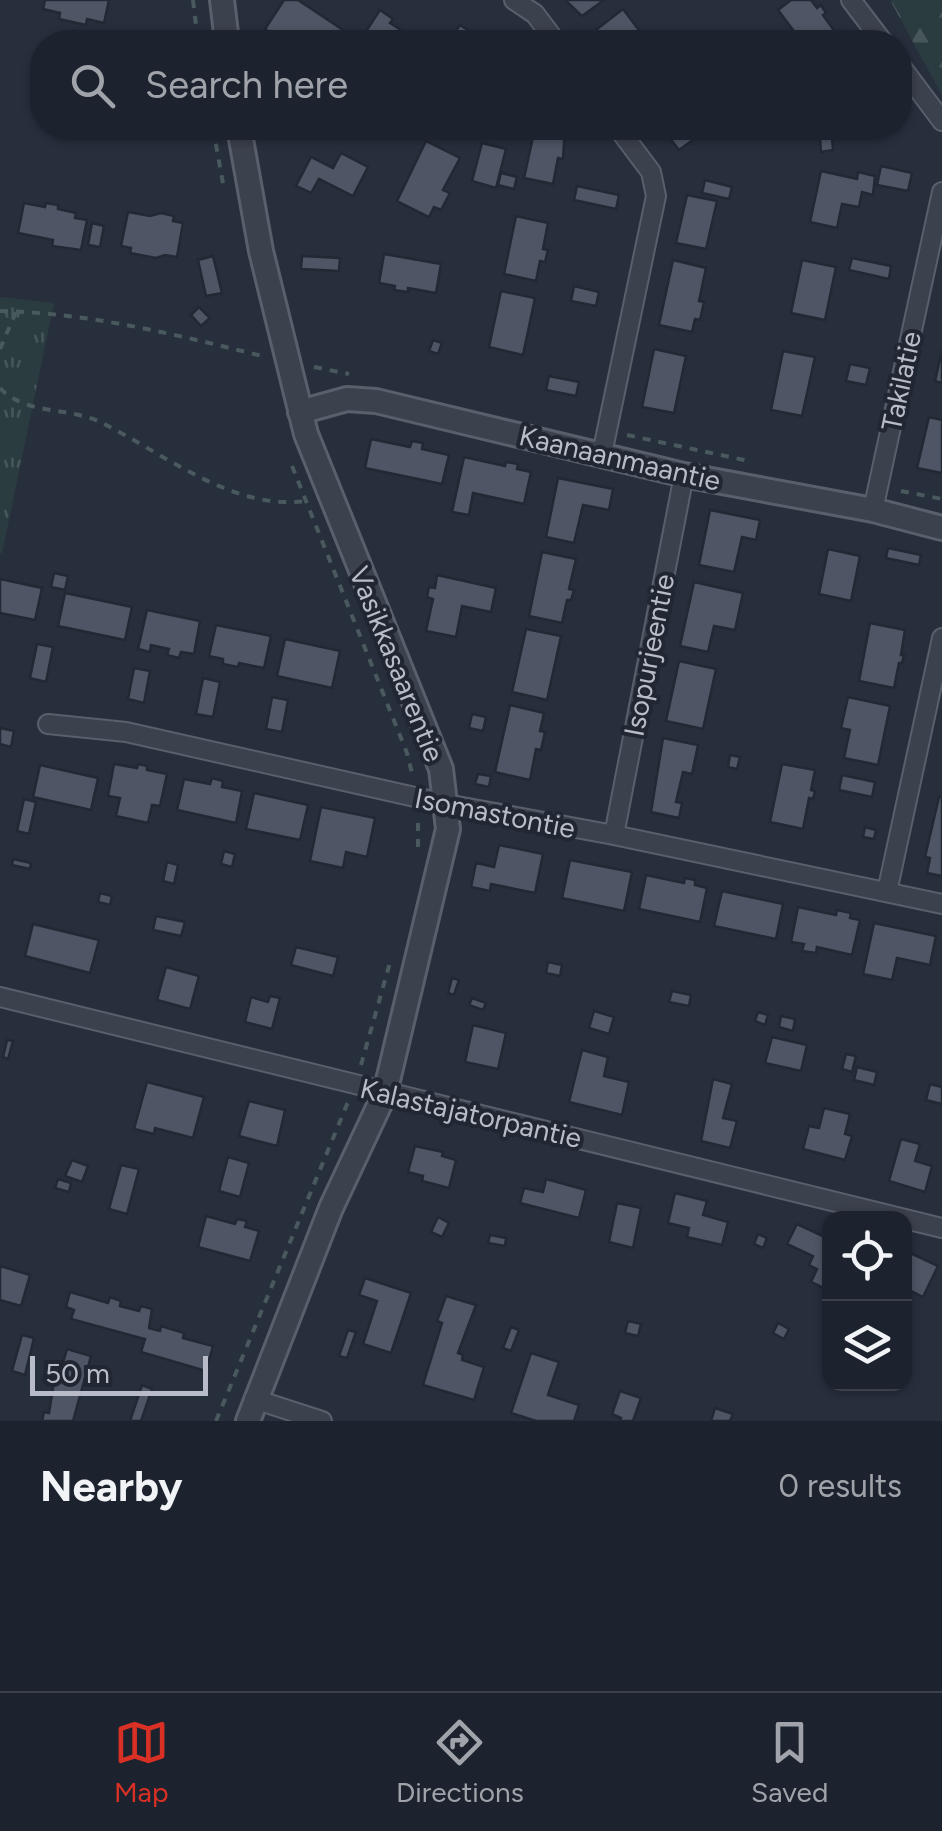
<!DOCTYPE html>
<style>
body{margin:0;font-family:Figtree,sans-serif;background:#2a2f3a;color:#f1f3f6}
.controls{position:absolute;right:30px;bottom:30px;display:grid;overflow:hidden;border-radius:20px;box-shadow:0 2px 8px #0004}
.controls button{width:90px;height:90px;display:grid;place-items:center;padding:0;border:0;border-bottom:2px solid #3b404a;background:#1d232e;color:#f1f3f6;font:50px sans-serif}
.scale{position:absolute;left:30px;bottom:25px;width:178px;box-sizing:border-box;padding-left:10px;border:5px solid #b7bcc8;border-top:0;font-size:28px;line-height:35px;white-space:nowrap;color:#b7bcc8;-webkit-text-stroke:8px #202632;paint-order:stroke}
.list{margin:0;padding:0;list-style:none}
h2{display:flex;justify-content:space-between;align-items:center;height:130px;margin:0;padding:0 40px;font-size:42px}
h2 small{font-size:32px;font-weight:400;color:#a0a4aa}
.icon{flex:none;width:55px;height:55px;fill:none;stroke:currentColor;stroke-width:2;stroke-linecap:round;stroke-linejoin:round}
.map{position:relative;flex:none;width:942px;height:1421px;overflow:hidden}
.search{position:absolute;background:#1d232e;box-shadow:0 2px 8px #0004;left:30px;right:30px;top:30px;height:110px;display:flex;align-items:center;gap:25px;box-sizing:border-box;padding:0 35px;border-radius:40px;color:#a0a4aa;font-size:38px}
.sheet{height:270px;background:#1d232e}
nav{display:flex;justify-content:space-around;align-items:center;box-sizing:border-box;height:140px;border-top:2px solid #3b404a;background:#1d232e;font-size:28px;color:#a0a4aa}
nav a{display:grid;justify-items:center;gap:5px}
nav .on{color:#d93025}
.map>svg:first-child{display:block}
</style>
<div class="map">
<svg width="942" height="1421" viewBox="0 0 942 1421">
<defs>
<pattern id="grass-tufts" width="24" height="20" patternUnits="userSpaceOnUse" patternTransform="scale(2.5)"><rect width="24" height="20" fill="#2a3c3f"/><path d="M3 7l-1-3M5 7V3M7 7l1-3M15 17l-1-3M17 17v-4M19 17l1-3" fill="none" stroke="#475659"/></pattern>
<pattern id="forest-firs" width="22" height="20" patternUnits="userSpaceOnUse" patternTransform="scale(2.5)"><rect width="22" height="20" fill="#2a3c3f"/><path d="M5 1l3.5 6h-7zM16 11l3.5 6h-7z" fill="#475659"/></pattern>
</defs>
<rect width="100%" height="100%" fill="#272f3d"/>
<polygon fill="url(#grass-tufts)" points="0,297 54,303 2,553 0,553"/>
<polygon fill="url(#forest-firs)" points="890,0 942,0 942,95"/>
<g fill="#4e5665" stroke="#222834" stroke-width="2.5">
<polygon points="45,0 109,0 104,23 87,19 86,25 59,19 60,13 43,9"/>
<polygon points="284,0 298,0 343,30 335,42 285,42 265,29"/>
<polygon points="604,0 582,16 566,1 567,0"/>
<polygon points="791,0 811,0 817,8 821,5 826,13 823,15 838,36 830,42 802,42 778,10"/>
<polygon points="623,9 648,42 599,42 592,33"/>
<polygon points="380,10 393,19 390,23 412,37 415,33 420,37 417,40 420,42 359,42"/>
<polygon points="460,25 487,42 448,42"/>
<polygon points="535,128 565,128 563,159 558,158 553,184 524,178"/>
<polygon points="662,128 701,128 704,132 679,150"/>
<polygon points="832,138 833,150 821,152 820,139"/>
<polygon points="426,141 460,158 443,190 450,193 441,210 434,207 429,217 397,201"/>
<polygon points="482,143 506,149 496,188 472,181"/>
<polygon points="341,153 368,167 353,196 319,179 311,193 296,186 311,157 333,168"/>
<polygon points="881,166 912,173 908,191 877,185"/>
<polygon points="821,171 857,179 858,172 875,176 873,195 862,192 859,207 842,204 837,228 810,222"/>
<polygon points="501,173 517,177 514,189 498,185"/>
<polygon points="705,180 732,187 729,199 702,193"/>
<polygon points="577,186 619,195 616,209 574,200"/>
<polygon points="687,195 717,201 706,249 676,243"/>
<polygon points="24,203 45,207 46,203 58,205 58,209 76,213 75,218 87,220 81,250 52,246 53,240 18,233"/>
<polygon points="128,212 150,216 161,213 174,216 173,221 183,223 177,257 165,255 156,258 130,253 131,248 121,246"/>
<polygon points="516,216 548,223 543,249 548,250 545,262 540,261 536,281 504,274"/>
<polygon points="92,223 104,226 100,247 88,245"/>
<polygon points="384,254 441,264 436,293 408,288 408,292 394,290 395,286 379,283"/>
<polygon points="213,256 222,293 206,296 198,260"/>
<polygon points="302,256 340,258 339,271 301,269"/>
<polygon points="852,258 891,266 889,279 849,270"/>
<polygon points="673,260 706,268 699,301 704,302 700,320 695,319 692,332 659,325"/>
<polygon points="802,260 836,267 825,320 791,313"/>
<polygon points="574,286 599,292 596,306 571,301"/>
<polygon points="501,291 535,298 523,355 489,347"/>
<polygon points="199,307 210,318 201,326 191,315"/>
<polygon points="433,340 442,343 438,354 429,351"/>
<polygon points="654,349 686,356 674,413 642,407"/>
<polygon points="942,350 942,383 935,381"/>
<polygon points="783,351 815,357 802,416 771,410"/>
<polygon points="850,364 870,368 866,385 846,381"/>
<polygon points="549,376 579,382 576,396 546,390"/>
<polygon points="929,417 942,420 942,473 917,468"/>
<polygon points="371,439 410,447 412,441 423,443 422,449 449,455 442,484 365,468"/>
<polygon points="464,457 505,466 506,462 518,464 517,469 531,472 524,504 473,493 469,515 452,512"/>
<polygon points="558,478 613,489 609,510 583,505 574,543 546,537"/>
<polygon points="710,510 760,520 756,540 742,537 734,572 699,565"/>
<polygon points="888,548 921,555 919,565 886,558"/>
<polygon points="828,549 860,556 851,601 819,594"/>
<polygon points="542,552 576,559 569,589 574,590 571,600 567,600 562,623 529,616"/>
<polygon points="54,573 68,576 65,590 51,587"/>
<polygon points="437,575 496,588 491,612 462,606 456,637 426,631 433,599 427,597 429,587 435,588"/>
<polygon points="0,579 42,588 35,620 0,613"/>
<polygon points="694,582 743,593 735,630 714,626 708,652 680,646"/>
<polygon points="65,593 132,607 125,640 58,626"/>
<polygon points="147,610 200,621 194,654 181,652 179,658 167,655 169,649 151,645 150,652 138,649"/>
<polygon points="870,623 905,630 901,655 904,655 902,663 899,663 894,688 859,681"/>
<polygon points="216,625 271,636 264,668 239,663 238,667 223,664 223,659 209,656"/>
<polygon points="526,629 561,636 547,700 512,692"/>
<polygon points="285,639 340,651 332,688 277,676"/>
<polygon points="37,644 53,647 46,682 30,678"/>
<polygon points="679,661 716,669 703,729 666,721"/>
<polygon points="134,668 150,671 144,703 128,699"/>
<polygon points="203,678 220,682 213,717 196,714"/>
<polygon points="272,697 288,700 282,732 266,729"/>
<polygon points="848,697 890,706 878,765 844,758 850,730 841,728"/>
<polygon points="510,705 544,713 540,731 545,732 541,750 536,749 530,780 495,772"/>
<polygon points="472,714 486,717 483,731 469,728"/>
<polygon points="0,728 14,731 11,747 0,744"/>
<polygon points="663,738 698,745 692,774 683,772 676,802 682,803 679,818 651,812"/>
<polygon points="730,755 740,757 737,769 728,767"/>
<polygon points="114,764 137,768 138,764 147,766 147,770 167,774 160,806 152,805 148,823 116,816 120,798 108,796"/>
<polygon points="782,764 815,770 811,790 815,791 813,799 809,798 803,829 770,822"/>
<polygon points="40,765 98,778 91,810 33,797"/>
<polygon points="478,774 491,776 489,787 475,784"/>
<polygon points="842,775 875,782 872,797 839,790"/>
<polygon points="212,778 223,781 222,787 242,791 236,823 177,810 184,779 210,784"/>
<polygon points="254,793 308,805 300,840 246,829"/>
<polygon points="939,797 942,797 942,876 927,873 930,858 925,857"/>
<polygon points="24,799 36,802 29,834 17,831"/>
<polygon points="321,807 375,818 367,857 346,852 343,868 310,861"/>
<polygon points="865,827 876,830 874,839 863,837"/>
<polygon points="499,845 543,854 535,893 491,884 490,891 471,887 476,863 494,867"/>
<polygon points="224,851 235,854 232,867 221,864"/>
<polygon points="13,859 31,863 30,869 12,865"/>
<polygon points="570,860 632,872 624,911 562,898"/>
<polygon points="167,862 178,865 174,884 163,881"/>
<polygon points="646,875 684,883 685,878 695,880 695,885 707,888 700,922 639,909"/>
<polygon points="722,891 783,904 776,939 714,926"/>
<polygon points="100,893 112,896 110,905 98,902"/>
<polygon points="798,907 836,915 837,910 851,913 850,918 860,920 852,955 817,947 816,953 802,951 804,944 791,942"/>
<polygon points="156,916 185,922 181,936 153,930"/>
<polygon points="874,923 936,936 930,965 897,958 892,980 863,974"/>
<polygon points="33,924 99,940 90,973 25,956"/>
<polygon points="296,947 338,957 333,976 291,965"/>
<polygon points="548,962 562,965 560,976 546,973"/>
<polygon points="166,967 199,976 190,1009 157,1000"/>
<polygon points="452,978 459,980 454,995 448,993"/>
<polygon points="672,991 691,995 689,1006 669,1002"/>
<polygon points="270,996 280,998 272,1029 245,1022 251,997 268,1002"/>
<polygon points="472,998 486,1003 483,1010 469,1005"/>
<polygon points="594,1011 614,1017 609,1034 589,1028"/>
<polygon points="758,1012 768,1015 765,1025 755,1021"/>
<polygon points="781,1016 795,1019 793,1031 779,1027"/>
<polygon points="473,1025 506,1033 498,1069 465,1062"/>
<polygon points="772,1037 807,1045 801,1071 765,1063"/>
<polygon points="7,1040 13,1041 8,1059 3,1057"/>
<polygon points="582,1050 608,1057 604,1076 629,1082 622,1115 569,1102"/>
<polygon points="846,1054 856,1056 852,1072 842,1069"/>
<polygon points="857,1067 877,1072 874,1085 854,1080"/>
<polygon points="713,1079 732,1084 723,1118 737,1121 730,1148 701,1141"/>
<polygon points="147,1082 204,1097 193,1138 155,1128 154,1134 134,1129"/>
<polygon points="930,1084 942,1087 942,1104 926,1100"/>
<polygon points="249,1101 285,1110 277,1146 239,1136"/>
<polygon points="824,1108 850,1114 845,1134 852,1136 845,1160 803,1149 809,1126 819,1128"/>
<polygon points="901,1139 920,1144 915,1161 932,1166 925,1192 889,1181"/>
<polygon points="415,1146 443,1152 442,1156 456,1160 449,1188 422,1181 423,1176 408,1172"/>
<polygon points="228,1157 249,1163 240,1197 219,1191"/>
<polygon points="72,1160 88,1166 82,1182 65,1176"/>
<polygon points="121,1165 139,1169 127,1214 109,1209"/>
<polygon points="58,1179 71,1183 69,1192 55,1188"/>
<polygon points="546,1179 586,1190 579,1218 520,1203 524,1188 543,1192"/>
<polygon points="675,1193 707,1201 703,1215 728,1222 722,1245 687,1237 689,1228 668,1223"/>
<polygon points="617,1203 641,1208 633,1248 609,1242"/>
<polygon points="206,1216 235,1224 237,1219 247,1221 245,1227 259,1231 250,1261 198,1247"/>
<polygon points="438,1217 449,1223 442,1237 431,1232"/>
<polygon points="797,1224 827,1238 826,1241 830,1243 830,1291 811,1282 817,1269 809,1265 813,1256 787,1244"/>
<polygon points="758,1234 767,1238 763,1248 754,1244"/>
<polygon points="490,1235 506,1238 505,1246 488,1243"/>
<polygon points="904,1250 938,1266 923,1297 909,1290 904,1295"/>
<polygon points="0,1266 30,1275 21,1306 0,1300"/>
<polygon points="365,1278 411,1293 391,1353 363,1344 377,1301 359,1295"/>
<polygon points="70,1292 108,1303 110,1297 121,1301 120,1306 139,1311 141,1306 152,1309 149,1328 160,1331 161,1326 184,1333 183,1338 213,1346 206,1371 141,1352 145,1339 71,1319 74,1310 66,1307"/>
<polygon points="446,1296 476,1305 458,1353 463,1355 462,1360 484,1367 474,1400 423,1385 442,1323 437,1321"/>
<polygon points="628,1321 641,1324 638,1336 625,1333"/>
<polygon points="778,1323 789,1329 784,1339 773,1333"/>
<polygon points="511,1327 519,1330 511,1351 503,1348"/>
<polygon points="348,1330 356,1332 347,1358 339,1356"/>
<polygon points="22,1335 34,1338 25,1375 12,1371"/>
<polygon points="67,1349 91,1356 73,1421 42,1421 44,1412 49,1413 56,1369 61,1370"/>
<polygon points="531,1353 559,1362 548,1395 579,1405 574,1421 536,1421 511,1413"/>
<polygon points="142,1385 152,1389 141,1421 130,1421"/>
<polygon points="620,1391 641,1398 633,1421 620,1421 621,1418 612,1414"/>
<polygon points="715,1408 733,1414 730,1421 711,1421"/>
</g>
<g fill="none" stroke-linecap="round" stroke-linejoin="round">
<g stroke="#595f6b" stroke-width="22">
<g id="minor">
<polyline points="514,0 535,14 556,42"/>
<polyline points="851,0 883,42"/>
<polyline points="900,65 942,121"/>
<polyline points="602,454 656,196 651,172 618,128"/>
<polyline points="873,510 942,192"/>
<polyline points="48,724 126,732 446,804 614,835 942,904"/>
<polyline points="614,835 684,475"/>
<polyline points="887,892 942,638"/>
<polyline points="0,997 942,1228"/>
<polyline points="254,1399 322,1421"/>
</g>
</g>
<g stroke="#595f6b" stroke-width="28">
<g id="tertiary">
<polyline points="222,0 227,42"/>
<polyline points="239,128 261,251 306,434 441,769 448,829 385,1093 331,1208 248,1421"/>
<polyline points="300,412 347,399 376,401 684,475 873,510 942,528"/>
</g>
</g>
<g stroke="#49595d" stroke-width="4" stroke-dasharray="8 8" stroke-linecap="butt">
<polyline points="193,0 198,42"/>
<polyline points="213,128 224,189"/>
<path d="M0 311C91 313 178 335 266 357"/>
<polyline points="0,349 16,312"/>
<polyline points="314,367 349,374"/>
<path d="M0 388C25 415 69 407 100 422 164 453 232 511 306 501"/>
<polyline points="627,435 749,461"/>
<polyline points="292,466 407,753 412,773"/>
<polyline points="901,491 942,499"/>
<polyline points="418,847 418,817"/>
<polyline points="361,1065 391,959"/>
<polyline points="216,1421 348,1102"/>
</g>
<use href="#minor" stroke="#3b414d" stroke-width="18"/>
<use href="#tertiary" stroke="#3b414d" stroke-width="22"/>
</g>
<g text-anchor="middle" stroke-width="8" stroke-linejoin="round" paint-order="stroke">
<g font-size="28" fill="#b7bcc8" stroke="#202632">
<text transform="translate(901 381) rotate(-78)" y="10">Takilatie</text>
<text transform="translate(620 458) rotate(13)" y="10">Kaanaanmaantie</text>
<text transform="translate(649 655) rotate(-79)" y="10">Isopurjeentie</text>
<text transform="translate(397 664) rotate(68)" y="10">Vasikkasaarentie</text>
<text transform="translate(495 813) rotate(11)" y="10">Isomastontie</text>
<text transform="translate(471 1113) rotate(13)" y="10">Kalastajatorpantie</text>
</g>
</g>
</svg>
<div class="controls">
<button><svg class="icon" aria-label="locate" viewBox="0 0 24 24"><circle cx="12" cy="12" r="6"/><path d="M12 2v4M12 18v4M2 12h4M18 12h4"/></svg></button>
<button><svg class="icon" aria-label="layers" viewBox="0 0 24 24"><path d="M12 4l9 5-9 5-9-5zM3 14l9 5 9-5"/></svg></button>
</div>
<div class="scale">50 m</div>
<div class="search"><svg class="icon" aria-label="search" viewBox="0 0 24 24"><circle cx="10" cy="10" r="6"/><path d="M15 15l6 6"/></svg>Search here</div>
</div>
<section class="sheet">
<h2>Nearby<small>0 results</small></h2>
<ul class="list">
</ul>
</section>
<nav>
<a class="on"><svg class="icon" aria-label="map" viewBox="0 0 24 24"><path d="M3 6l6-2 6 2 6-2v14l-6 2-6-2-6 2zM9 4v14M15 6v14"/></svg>Map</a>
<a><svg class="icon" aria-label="directions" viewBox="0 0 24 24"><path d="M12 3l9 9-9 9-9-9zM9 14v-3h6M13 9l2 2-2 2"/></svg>Directions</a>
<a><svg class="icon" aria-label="saved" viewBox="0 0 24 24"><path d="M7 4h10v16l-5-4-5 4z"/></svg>Saved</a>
</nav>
